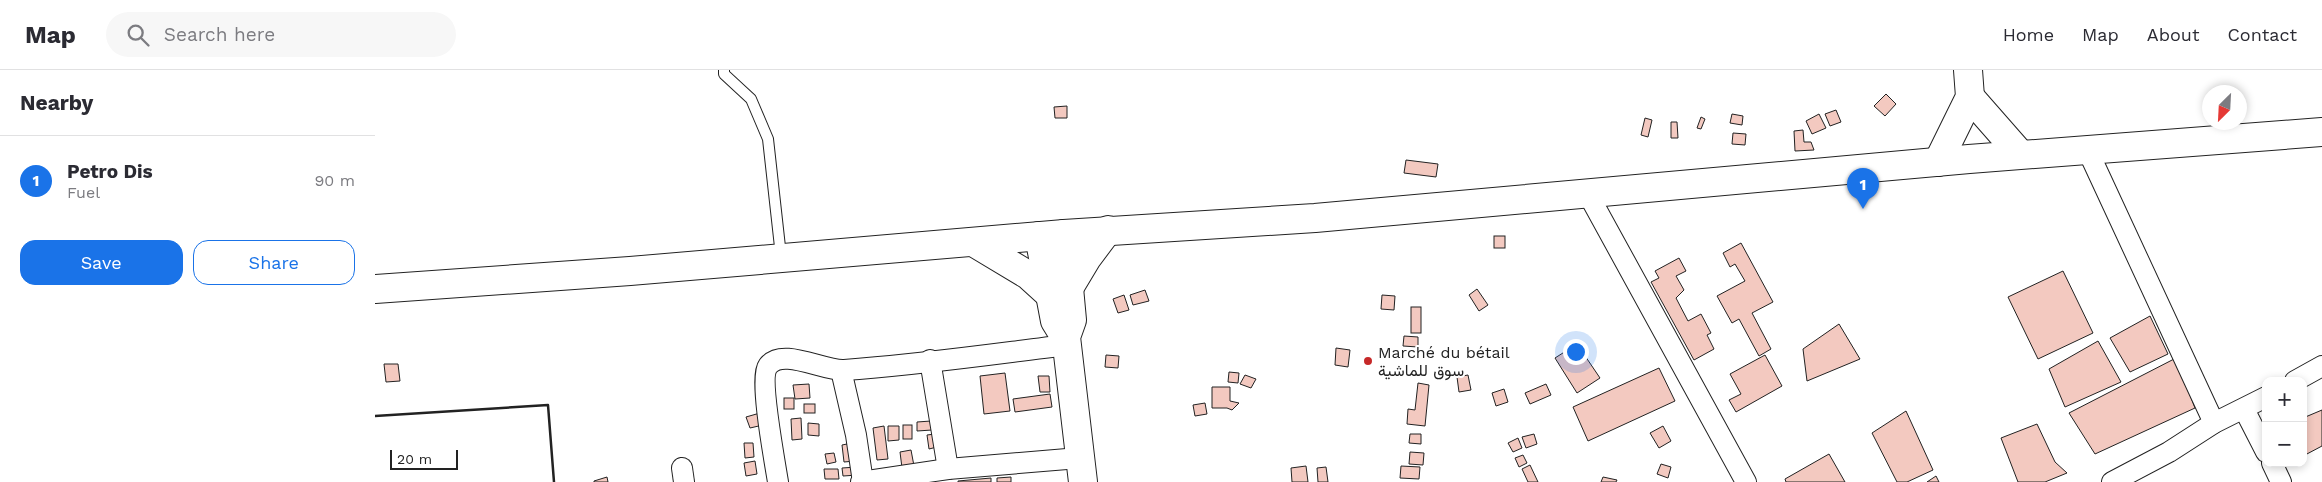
<!DOCTYPE html>
<meta charset="utf-8">
<style>
body{margin:0;font-family:"Work Sans",Vazirmatn,sans-serif;background:#f7f7f7;color:#2b2b33}
.controls{position:absolute;right:15px;bottom:15px;display:grid;overflow:hidden;border-radius:10px;box-shadow:0 2px 8px #0003}
.controls button{width:45px;height:45px;display:grid;place-items:center;padding:0;border:0;border-bottom:1px solid #e1e1e2;background:#fff;color:#2b2b33;font:25px sans-serif}
.compass{position:absolute;left:1827px;top:15px;width:45px;height:45px;border-radius:50%;background:#fff;box-shadow:0 2px 8px #0003;rotate:204deg}
.scale{position:absolute;left:15px;bottom:12px;width:68px;box-sizing:border-box;padding-left:5px;border:2px solid #222;border-top:0;font-size:14px;line-height:18px;white-space:nowrap;color:#222;-webkit-text-stroke:4px #fff;paint-order:stroke}
.you{position:absolute;left:1200px;top:281px;width:18px;height:18px;margin:-12px;border:4px solid #fff;border-radius:50%;background:#1a73e8;box-shadow:0 0 0 8px #1a73e833}
.badge{display:grid;place-items:center;width:32px;height:32px;border-radius:50%;background:#1a73e8;color:#fff;font-size:16px;font-weight:700}
.pin{position:absolute;translate:-50% -41px;filter:drop-shadow(0 1px 2px #0008)}
.pin::after{content:'';position:absolute;top:26px;width:18px;height:15px;background:inherit;clip-path:polygon(0 0,100% 0,50% 100%)}
.list{margin:0;padding:0;list-style:none}
h2{display:flex;justify-content:space-between;align-items:center;height:65px;margin:0;padding:0 20px;font-size:21px}
h2 small{font-size:16px;font-weight:400;color:#7c7c81}
.list li{display:grid;grid-template-columns:32px 1fr auto;gap:15px;align-items:center;box-sizing:border-box;height:90px;padding:0 20px;border-top:1px solid #e1e1e2}
.list b{display:block;font-size:19px;white-space:nowrap}
.list p{margin:0;font-size:16px;white-space:nowrap;color:#7c7c81}
.list em{font-size:16px;font-style:normal;color:#7c7c81}
.actions{display:flex;gap:10px;padding:15px 20px}
.actions a{flex:1;padding:11px 0;border:1px solid #1a73e8;border-radius:15px;text-align:center;font-size:18px;color:#1a73e8}
.actions .main{background:#1a73e8;color:#fff}
.icon{flex:none;width:28px;height:28px;fill:none;stroke:currentColor;stroke-width:2;stroke-linecap:round;stroke-linejoin:round}
.map{position:relative;flex:none;width:1947px;height:412px;overflow:hidden}
header{display:flex;align-items:center;gap:30px;box-sizing:border-box;height:70px;padding:0 25px;background:#fff;border-bottom:1px solid #e1e1e2}
header strong{font-size:24px}
nav{display:flex;gap:28px;margin-inline-start:auto;font-size:18px}
.search{width:350px;height:45px;background:#f7f7f7;display:flex;align-items:center;gap:12px;box-sizing:border-box;padding:0 18px;border-radius:28px;color:#7c7c81;font-size:19px}
main{display:flex}
aside{flex:1;background:#fff}
.map>svg:first-child{display:block}
</style>
<header>
<strong>Map</strong>
<div class="search"><svg class="icon" aria-label="search" viewBox="0 0 24 24"><circle cx="10" cy="10" r="6"/><path d="M15 15l6 6"/></svg>Search here</div>
<nav><a>Home</a><a>Map</a><a>About</a><a>Contact</a></nav>
</header>
<main>
<aside>
<h2>Nearby<small></small></h2>
<ul class="list">
<li><span class="badge">1</span><div><b>Petro Dis</b><p>Fuel</p></div><em>90 m</em></li>
</ul>
<div class="actions"><a class="main">Save</a><a>Share</a></div>
</aside>
<div class="map">
<svg width="1947" height="412" viewBox="0 0 1947 412">
<rect width="100%" height="100%" fill="#fff"/>
<g fill="#f3c9c0" stroke="#222">
<polygon points="1511,24 1521,34 1510,46 1499,36"/>
<polygon points="692,36 692,48 680,48 679,37"/>
<polygon points="1461,40 1466,52 1455,56 1450,44"/>
<polygon points="1357,44 1368,46 1367,55 1355,53"/>
<polygon points="1444,44 1451,58 1437,64 1431,51"/>
<polygon points="1326,47 1330,49 1326,59 1322,58"/>
<polygon points="1270,48 1277,50 1273,67 1266,65"/>
<polygon points="1296,52 1302,52 1303,68 1296,68"/>
<polygon points="1428,60 1429,72 1436,72 1439,80 1420,81 1419,61"/>
<polygon points="1358,63 1371,64 1370,75 1357,74"/>
<polygon points="1031,90 1063,94 1061,107 1029,103"/>
<rect x="1119" y="166" width="11" height="12"/>
<polygon points="1366,173 1398,232 1377,243 1396,279 1384,286 1364,249 1357,253 1342,226 1370,211 1360,194 1355,197 1348,183"/>
<polygon points="1304,188 1311,201 1301,206 1309,220 1301,228 1313,251 1326,244 1336,263 1332,265 1339,279 1319,290 1276,212 1284,208 1280,201"/>
<polygon points="1688,201 1718,263 1663,289 1633,227"/>
<polygon points="1102,219 1113,235 1104,241 1094,225"/>
<polygon points="770,220 774,231 758,235 755,225"/>
<polygon points="749,225 754,240 743,243 738,229"/>
<polygon points="1007,225 1020,226 1019,240 1006,239"/>
<rect x="1036" y="237" width="10" height="26"/>
<polygon points="1775,246 1793,284 1755,302 1735,268"/>
<polygon points="1464,254 1485,289 1432,311 1428,279"/>
<polygon points="1029,266 1043,267 1043,277 1028,276"/>
<polygon points="1723,271 1746,312 1690,337 1674,299"/>
<polygon points="1202,274 1225,308 1202,323 1180,288"/>
<polygon points="961,278 975,280 973,297 960,295"/>
<polygon points="731,285 744,286 743,298 730,297"/>
<polygon points="1390,285 1407,316 1361,342 1354,330 1366,324 1355,304"/>
<polygon points="1801,288 1820,338 1720,384 1694,343"/>
<polygon points="9,294 23,294 25,311 11,312"/>
<polygon points="1284,298 1300,331 1213,371 1198,337"/>
<polygon points="854,302 864,303 863,313 853,312"/>
<polygon points="630,303 635,341 609,344 605,306"/>
<polygon points="870,305 881,309 876,318 865,314"/>
<polygon points="1093,305 1096,320 1084,322 1082,307"/>
<polygon points="663,306 674,306 675,322 665,322"/>
<polygon points="1043,313 1054,315 1050,356 1032,354 1033,339 1040,340"/>
<polygon points="434,314 435,328 420,329 418,315"/>
<polygon points="1171,314 1176,325 1155,334 1150,323"/>
<polygon points="837,317 855,317 855,331 864,333 857,340 852,338 837,338"/>
<polygon points="1129,319 1133,332 1121,336 1117,323"/>
<polygon points="675,324 677,337 640,342 638,329"/>
<rect x="409" y="328" width="10" height="11"/>
<polygon points="830,333 832,344 820,346 818,335"/>
<rect x="429" y="334" width="11" height="9"/>
<polygon points="1947,340 1947,376 1930,385 1928,348"/>
<polygon points="1531,341 1558,400 1532,412 1522,412 1497,363"/>
<polygon points="385,343 388,355 375,358 371,347"/>
<polygon points="426,348 427,369 417,370 416,349"/>
<polygon points="556,351 557,360 542,361 542,352"/>
<polygon points="433,353 444,354 444,366 433,365"/>
<polygon points="1662,354 1680,392 1692,403 1670,412 1643,412 1626,368"/>
<rect x="528" y="355" width="9" height="14"/>
<polygon points="509,356 513,389 502,390 498,358"/>
<polygon points="513,356 524,356 524,370 513,371"/>
<polygon points="1288,356 1296,371 1284,378 1275,363"/>
<polygon points="560,364 562,377 554,379 552,365"/>
<polygon points="1035,364 1046,364 1046,374 1034,373"/>
<polygon points="1159,364 1162,374 1151,378 1147,367"/>
<polygon points="1143,368 1147,378 1138,382 1133,373"/>
<polygon points="369,373 378,373 379,387 370,388"/>
<polygon points="477,373 480,391 469,392 467,375"/>
<polygon points="536,380 539,396 527,398 525,382"/>
<polygon points="1035,382 1049,383 1048,395 1034,394"/>
<polygon points="459,383 461,392 452,394 450,384"/>
<polygon points="1454,384 1470,412 1411,412 1410,409"/>
<polygon points="1148,385 1152,393 1144,397 1140,388"/>
<polygon points="380,391 382,404 371,406 369,393"/>
<polygon points="1286,394 1296,397 1293,408 1282,404"/>
<polygon points="1155,395 1163,412 1153,412 1147,399"/>
<polygon points="931,396 933,412 917,412 916,398"/>
<polygon points="1026,396 1045,397 1044,409 1025,408"/>
<polygon points="482,397 483,405 468,406 467,398"/>
<polygon points="951,397 953,412 943,412 942,398"/>
<polygon points="449,399 463,399 464,409 450,409"/>
<polygon points="1561,406 1564,412 1552,412"/>
<polygon points="232,407 233,412 219,412 219,411"/>
<polygon points="636,407 636,412 622,412 622,408"/>
<polygon points="1228,407 1242,410 1241,412 1226,412"/>
<polygon points="616,408 616,412 583,412 583,411"/>
</g>
<g fill="none" stroke-linecap="round" stroke-linejoin="round">
<g stroke="#222" stroke-width="12">
<polyline id="lane" points="349,0 349,4 376,29 393,69 406,186"/>
</g>
<g stroke="#222" stroke-width="22">
<g id="street">
<polyline points="1712,79 1839,353"/>
<polyline points="1213,124 1371,412"/>
<polyline points="555,290 573,399"/>
<polyline points="466,300 481,365 488,412"/>
<polyline points="1920,311 1947,296"/>
<polyline points="1869,339 1891,382"/>
<polyline points="1897,393 1906,412"/>
<polyline points="307,398 309,412"/>
<path d="M403 412C400 393 384 308 393 296 407 277 448 301 469 300 543 295 618 284 692 275"/>
<polyline points="486,412 573,399 704,388"/>
<polyline points="1737,412 1794,382 1839,353 1891,327"/>
</g>
</g>
<g stroke="#222" stroke-width="30">
<g id="secondary">
<polyline points="1595,27 1645,84"/>
<polyline points="1563,92 1595,27 1593,0"/>
<polyline points="689,164 697,250 691,267 708,412"/>
<polyline points="664,166 680,251 688,264"/>
<polyline points="598,172 653,205 675,225"/>
<polyline points="694,218 712,188 733,160"/>
<polyline points="0,219 255,201 689,164 940,148 1594,89 1947,62"/>
</g>
</g>
<use href="#lane" stroke="#fff" stroke-width="10"/>
<use href="#street" stroke="#fff" stroke-width="20"/>
<use href="#secondary" stroke="#fff" stroke-width="28"/>
<polyline stroke="#222" stroke-width="2.5" points="0,346 173,335 179,412"/>
</g>
<circle fill="#c62828" stroke="#fff" stroke-width="2" cx="993" cy="291" r="5"/>
<g text-anchor="middle" stroke-width="4" stroke-linejoin="round" paint-order="stroke">
<g font-size="16" fill="#222" stroke="#fff" text-anchor="start">
<text x="1003" y="288">Marché du bétail<tspan x="1003" dy="18">سوق للماشية</tspan></text>
</g>
</g>
</svg>
<div class="controls">
<button>+</button>
<button>−</button>
</div>
<svg class="compass" viewBox="-18 -18 36 36"><path d="M0-13l5 13h-10z" fill="#e53935"/><path d="M0 13l5-13h-10z" fill="#7c7c81"/></svg>
<div class="scale">20 m</div>
<div class="you"></div>
<div class="pin badge" style="left:1488px;top:139px">1</div>
</div>
</main>
